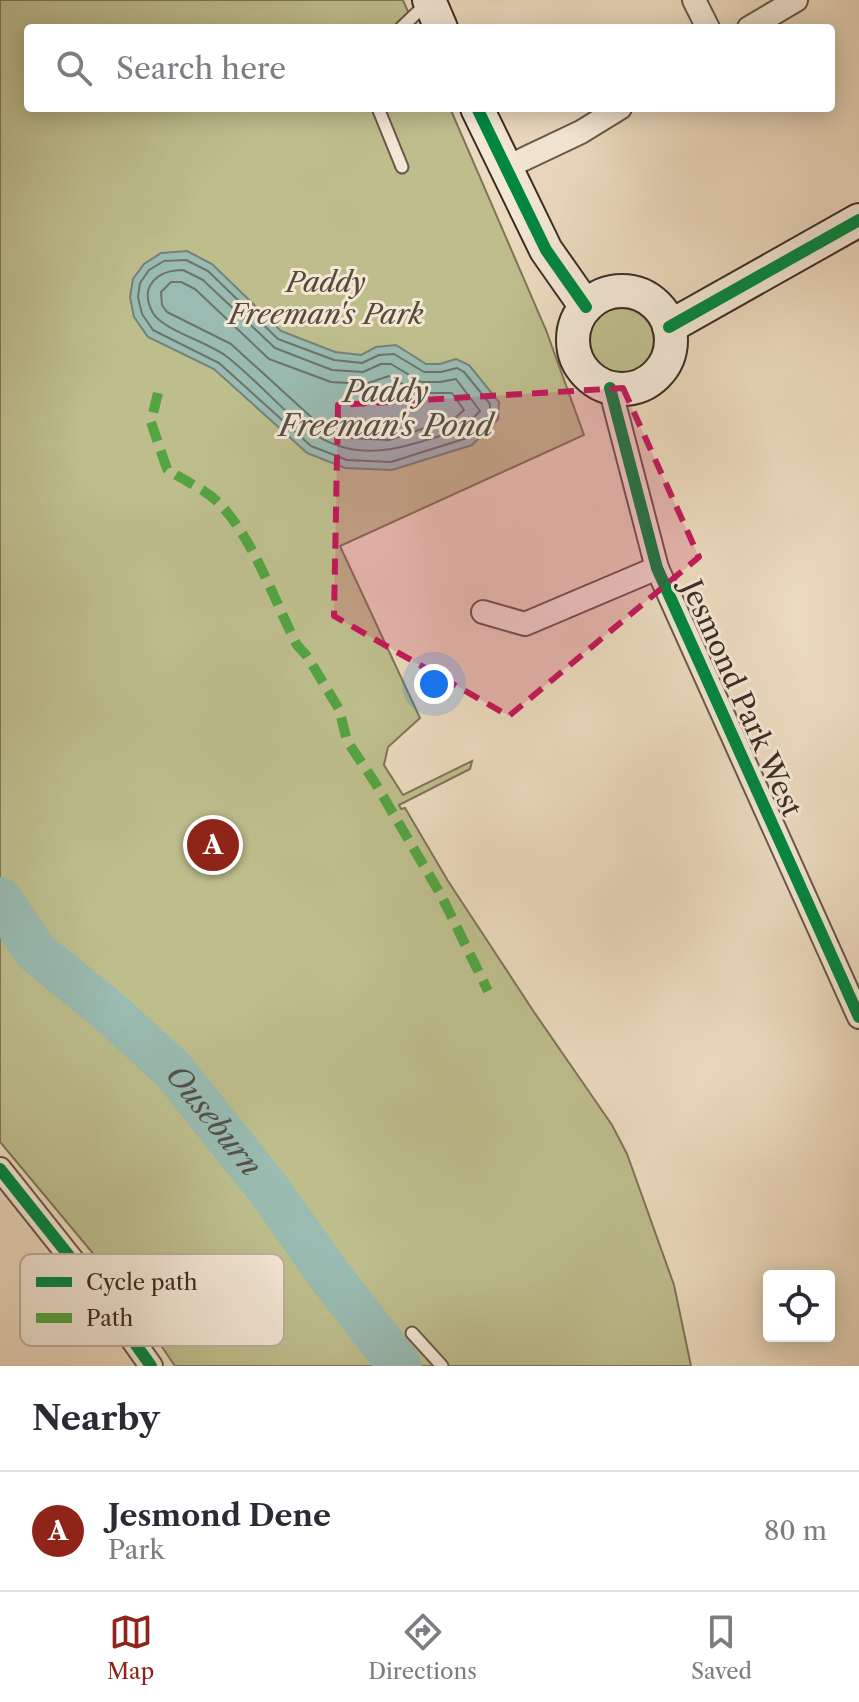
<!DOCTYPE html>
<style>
body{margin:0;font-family:"Libre Caslon Text",serif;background:#f2f2f3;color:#2b2b33}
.controls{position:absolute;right:24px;bottom:24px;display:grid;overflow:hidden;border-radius:8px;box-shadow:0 4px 20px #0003}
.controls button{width:72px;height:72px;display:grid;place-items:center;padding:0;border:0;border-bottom:2px solid #e1e1e2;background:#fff;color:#2b2b33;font:40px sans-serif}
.you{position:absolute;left:434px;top:684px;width:28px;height:28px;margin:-20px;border:6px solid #fff;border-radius:50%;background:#1a73e8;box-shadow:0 0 0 12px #1a73e833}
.badge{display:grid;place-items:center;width:52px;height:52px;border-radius:50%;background:#8f2418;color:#fff;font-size:26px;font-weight:700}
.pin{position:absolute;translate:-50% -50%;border:4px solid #fff;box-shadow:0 2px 8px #0006}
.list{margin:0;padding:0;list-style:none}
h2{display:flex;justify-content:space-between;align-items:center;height:104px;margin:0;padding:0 32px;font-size:34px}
h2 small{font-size:26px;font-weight:400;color:#7c7c81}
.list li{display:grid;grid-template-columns:52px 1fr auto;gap:24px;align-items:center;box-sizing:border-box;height:120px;padding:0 32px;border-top:2px solid #e1e1e2}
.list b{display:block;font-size:30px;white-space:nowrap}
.list p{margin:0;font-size:26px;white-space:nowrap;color:#7c7c81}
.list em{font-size:26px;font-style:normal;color:#7c7c81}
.icon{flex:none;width:44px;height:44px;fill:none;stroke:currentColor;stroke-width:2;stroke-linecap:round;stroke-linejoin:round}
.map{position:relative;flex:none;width:859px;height:1366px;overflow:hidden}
.search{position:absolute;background:#fff;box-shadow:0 4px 20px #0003;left:24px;right:24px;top:24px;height:88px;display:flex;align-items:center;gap:20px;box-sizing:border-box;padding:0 28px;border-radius:8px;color:#7c7c81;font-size:30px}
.sheet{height:224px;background:#fff}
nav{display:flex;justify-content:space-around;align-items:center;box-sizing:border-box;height:112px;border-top:2px solid #e1e1e2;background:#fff;font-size:22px;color:#7c7c81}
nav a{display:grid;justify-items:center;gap:4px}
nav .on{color:#8f2418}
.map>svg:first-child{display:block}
</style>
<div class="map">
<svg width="859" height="1366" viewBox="0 0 859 1366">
<rect width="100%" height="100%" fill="#ecdabe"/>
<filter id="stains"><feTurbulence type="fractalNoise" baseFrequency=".0025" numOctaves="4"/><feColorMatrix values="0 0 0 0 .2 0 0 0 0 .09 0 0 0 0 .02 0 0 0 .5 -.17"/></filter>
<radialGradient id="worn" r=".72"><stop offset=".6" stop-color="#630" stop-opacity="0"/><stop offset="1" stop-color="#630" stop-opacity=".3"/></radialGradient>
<g fill="#bebe8d" stroke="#7e7559" stroke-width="2">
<polygon points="0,0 403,0 415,28 28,28 28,108 450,108 546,330 584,435 340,546 420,718 388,747 384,765 403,795 472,761 470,769 399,805 401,809 405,808 448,881 534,1012 612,1125 627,1154 674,1285 691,1366 175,1366 121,1287 0,1142"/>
<circle cx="621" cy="341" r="33"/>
</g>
<polygon fill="#99bbb1" stroke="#758279" stroke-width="2" points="187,251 212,264 281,331 335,352 361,355 376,347 396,345 426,364 440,364 456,359 469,365 499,402 498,419 472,445 392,470 345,468 307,453 214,369 148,337 134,317 130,297 133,279 144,264 161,253"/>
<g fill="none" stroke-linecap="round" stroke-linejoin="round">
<g stroke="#6c746b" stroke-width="2">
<polygon points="186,260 208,271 278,339 334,360 362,363 379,355 394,354 424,372 441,372 457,368 464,372 490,404 490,415 467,438 391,462 347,460 311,446 219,363 153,330 142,314 138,297 140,283 149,270 164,261"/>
<path d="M183 270 203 280 275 348 332 370 363 372 381 364H391L421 382H440L456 379 480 411C459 434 445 434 416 443 318 474 293 408 226 356 208 342 163 330 153 313 138 286 158 270 183 270Z"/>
<polygon points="171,282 181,282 195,289 269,359 331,382 365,384 389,376 418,393 452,393 464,410 455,418 389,440 350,438 322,427 231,344 167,312 162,305 161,292"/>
</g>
<path stroke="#99bbb1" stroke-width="44" id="s1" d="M0 899 35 951 112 1014 173 1070 269 1190 329 1275 400 1366"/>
<g stroke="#6a584b" stroke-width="15">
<g id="lane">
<polyline points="401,28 426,4"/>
<polyline points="378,108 402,167"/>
<polyline points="412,1333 442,1366"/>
</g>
</g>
<g stroke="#6a584b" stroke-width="26">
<g id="street">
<polyline points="694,0 708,28"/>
<polyline points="749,28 796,0"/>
<polyline points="505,168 581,132 620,108"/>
<polyline points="610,388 657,568 859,1017"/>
<polyline points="483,612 525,624 657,568"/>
<polyline points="0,1169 105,1301 151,1366"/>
</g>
</g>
<g stroke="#3e2c25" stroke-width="36">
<g id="secondary">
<polyline points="429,0 441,28"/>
<polyline points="477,108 546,250 586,307"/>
<circle cx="622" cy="340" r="49"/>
<polyline points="669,327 859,220"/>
</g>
</g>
<use href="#lane" stroke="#f3e7d5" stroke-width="11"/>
<use href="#street" stroke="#f3e7d5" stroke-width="22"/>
<use href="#secondary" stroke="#f3e7d5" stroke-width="32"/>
<path stroke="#54a442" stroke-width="10" stroke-dasharray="20 10" stroke-linecap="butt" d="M158 393 151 422 167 469C184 481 204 488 219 503 254 540 274 600 297 645L307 656 339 709 347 741 374 781 441 895 488 991"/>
<g stroke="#f3e7d5" stroke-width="17">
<g id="cycleway">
<polyline points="477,108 546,250 586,307"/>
<polyline points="669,327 859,220"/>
<polyline points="610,388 657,568 859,1017"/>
<polyline points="0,1169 105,1301 151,1366"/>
</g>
</g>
<use href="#cycleway" stroke="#00873e" stroke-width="12"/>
</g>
<path fill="#c2185b" fill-opacity="0.2" stroke="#c2185b" stroke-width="6" stroke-dasharray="16 10" stroke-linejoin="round" d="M623 388 699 557 509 716 334 616 338 405Z"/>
<g text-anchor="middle" stroke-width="6" stroke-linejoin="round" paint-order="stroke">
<g font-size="28" font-style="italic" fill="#58493a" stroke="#f3e7d5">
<text x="326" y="292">Paddy<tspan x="326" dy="32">Freeman's Park</tspan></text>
</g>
<g font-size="28" fill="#3e2c25" stroke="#f3e7d5">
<text transform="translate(742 698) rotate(66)" y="10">Jesmond Park West</text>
</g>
<g font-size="30" font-style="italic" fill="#555048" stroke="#f3e7d5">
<text x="386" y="402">Paddy<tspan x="386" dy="34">Freeman's Pond</tspan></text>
<text dy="10" stroke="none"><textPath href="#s1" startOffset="310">Ouseburn</textPath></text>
</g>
</g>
<rect x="20" y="1254" width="264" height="92" rx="12" fill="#f3e7d5" stroke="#bdafa0" stroke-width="2"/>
<rect x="36" y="1277" width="36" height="10" fill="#00873e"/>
<rect x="36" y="1313" width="36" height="10" fill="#54a442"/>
<g font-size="22" fill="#3e2c25">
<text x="86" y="1290">Cycle path</text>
<text x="86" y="1326">Path</text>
</g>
<rect width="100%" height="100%" filter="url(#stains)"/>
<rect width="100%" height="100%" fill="url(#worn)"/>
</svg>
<div class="controls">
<button><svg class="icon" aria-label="locate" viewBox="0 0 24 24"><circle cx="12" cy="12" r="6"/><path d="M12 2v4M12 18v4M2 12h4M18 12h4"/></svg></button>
</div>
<div class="you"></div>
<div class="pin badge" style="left:213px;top:845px">A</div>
<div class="search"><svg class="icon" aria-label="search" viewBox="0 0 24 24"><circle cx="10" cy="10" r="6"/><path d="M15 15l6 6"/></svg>Search here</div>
</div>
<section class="sheet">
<h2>Nearby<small></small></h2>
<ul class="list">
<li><span class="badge">A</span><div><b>Jesmond Dene</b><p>Park</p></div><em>80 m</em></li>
</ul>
</section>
<nav>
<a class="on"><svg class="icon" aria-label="map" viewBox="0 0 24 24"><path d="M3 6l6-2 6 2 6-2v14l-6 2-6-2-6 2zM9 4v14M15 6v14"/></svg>Map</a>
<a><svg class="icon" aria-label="directions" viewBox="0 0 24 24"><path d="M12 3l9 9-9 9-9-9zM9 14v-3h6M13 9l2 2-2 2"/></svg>Directions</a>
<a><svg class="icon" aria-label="saved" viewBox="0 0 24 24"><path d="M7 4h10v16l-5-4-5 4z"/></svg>Saved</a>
</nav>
